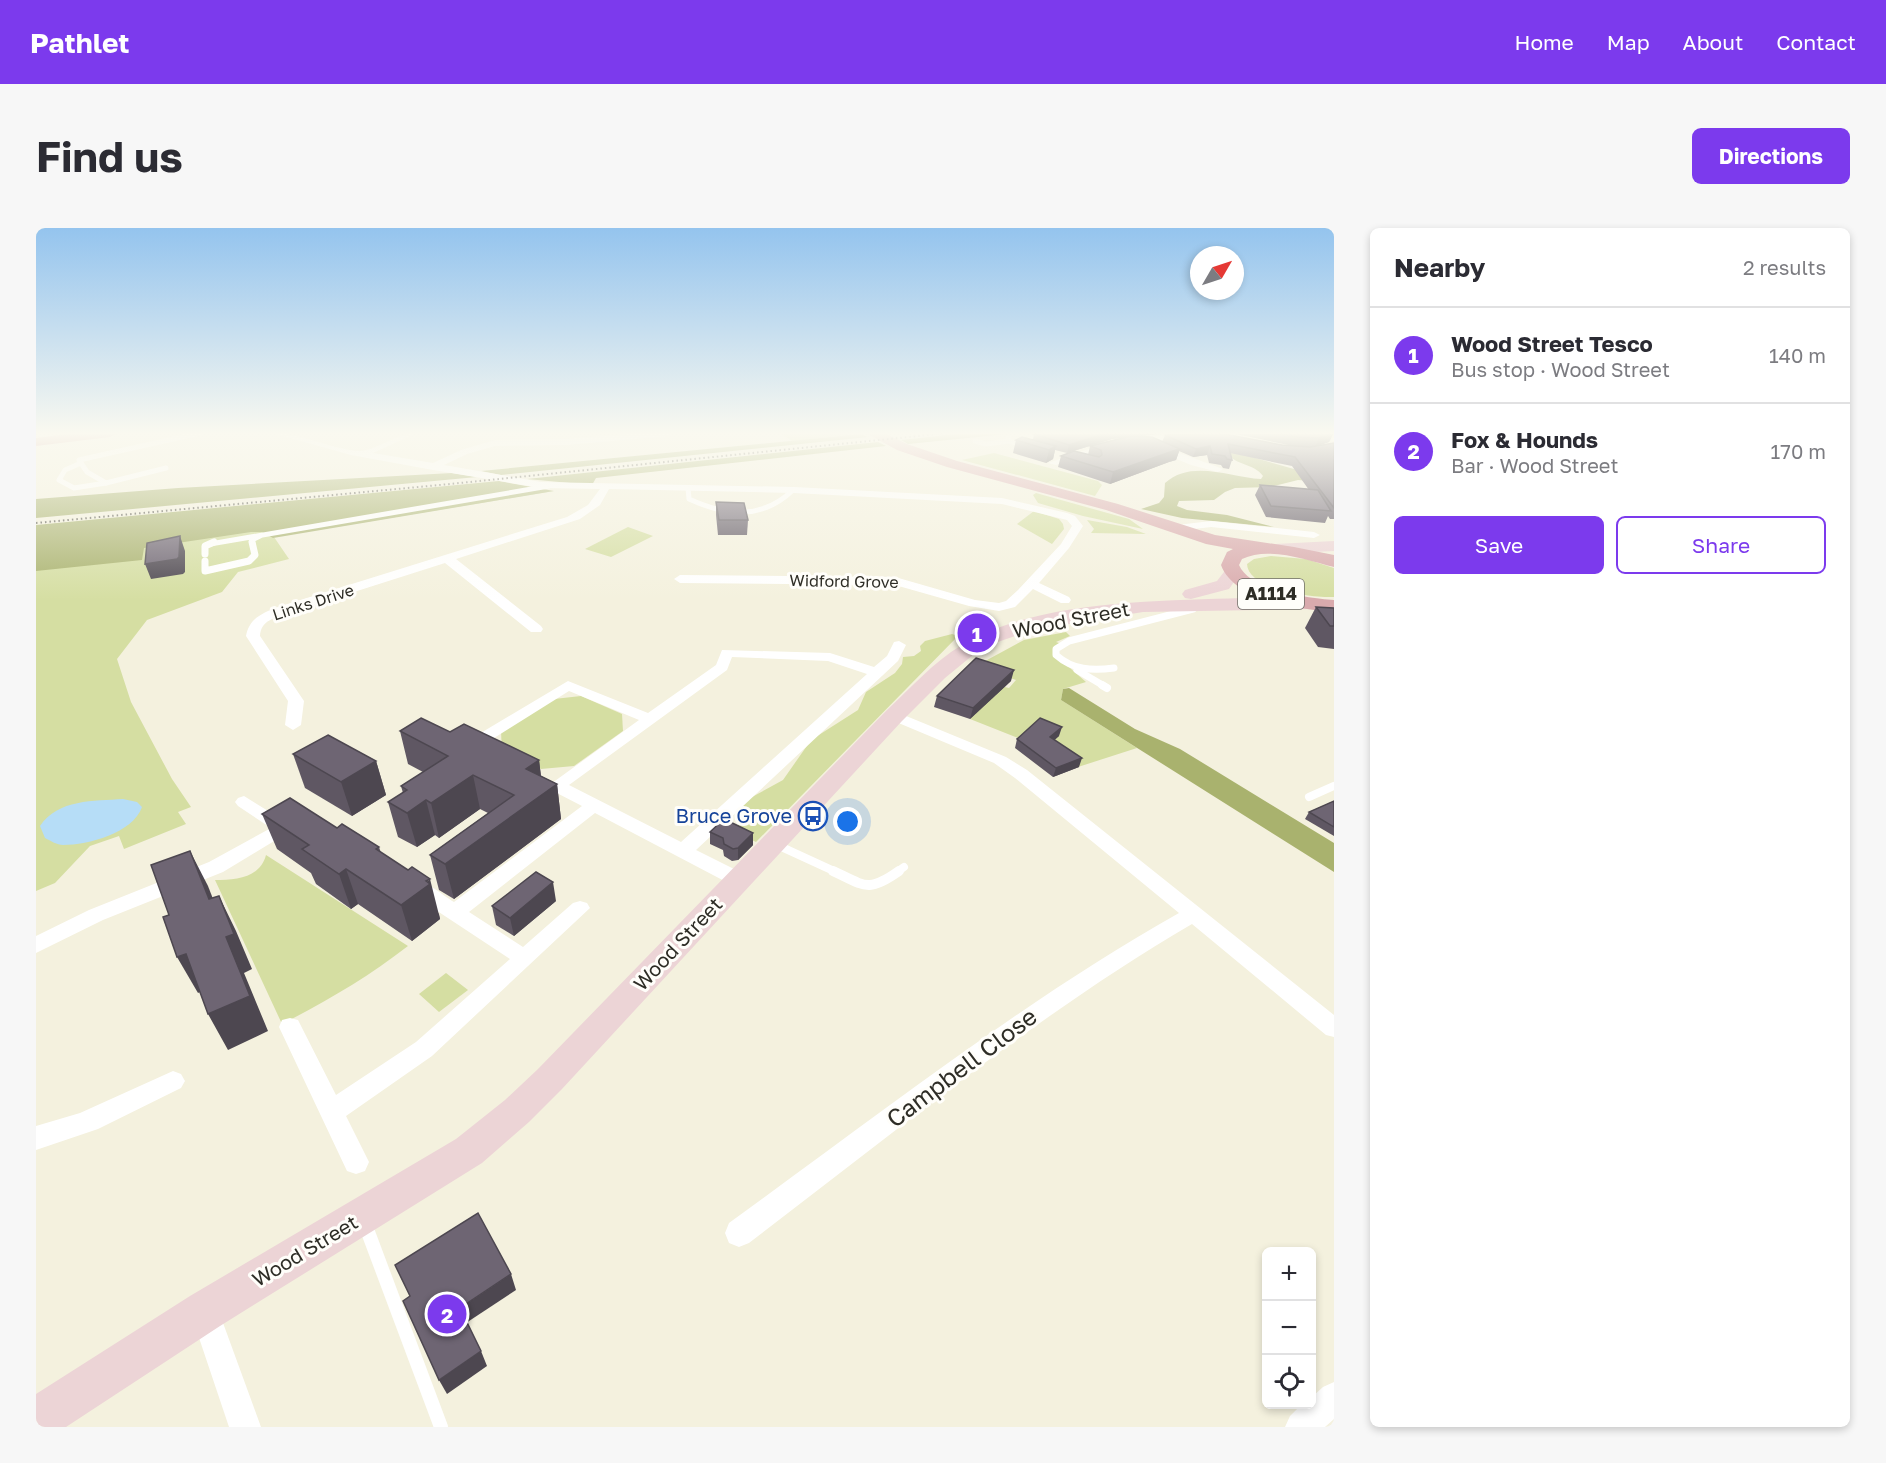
<!DOCTYPE html>
<meta charset="utf-8">
<style>
body{margin:0;font-family:"Golos Text",sans-serif;background:#f7f7f7;color:#2b2b33}
.controls{position:absolute;right:18px;bottom:18px;display:grid;overflow:hidden;border-radius:9px;box-shadow:0 3px 9px #0003}
.controls button{width:54px;height:54px;display:grid;place-items:center;padding:0;border:0;border-bottom:2px solid #e1e1e2;background:#fff;color:#2b2b33;font:30px sans-serif}
.compass{position:absolute;left:1154px;top:18px;width:54px;height:54px;border-radius:50%;background:#fff;box-shadow:0 3px 9px #0003;rotate:51deg}
.you{position:absolute;left:812px;top:594px;width:21px;height:21px;margin:-15px;border:4px solid #fff;border-radius:50%;background:#1a73e8;box-shadow:0 0 0 9px #1a73e833}
.badge{display:grid;place-items:center;width:39px;height:39px;border-radius:50%;background:#7c3aed;color:#fff;font-size:20px;font-weight:700}
.pin{position:absolute;translate:-50% -50%;border:3px solid #fff;box-shadow:0 2px 6px #0006}
.list{margin:0;padding:0;list-style:none}
h2{display:flex;justify-content:space-between;align-items:center;height:78px;margin:0;padding:0 24px;font-size:26px}
h2 small{font-size:20px;font-weight:400;color:#7c7c81}
.list li{display:grid;grid-template-columns:39px 1fr auto;gap:18px;align-items:center;box-sizing:border-box;height:96px;padding:0 24px;border-top:2px solid #e1e1e2}
.list b{display:block;font-size:22px;white-space:nowrap}
.list p{margin:0;font-size:20px;white-space:nowrap;color:#7c7c81}
.list em{font-size:20px;font-style:normal;color:#7c7c81}
.actions{display:flex;gap:12px;padding:18px 24px}
.actions a{flex:1;padding:14px 0;border:2px solid #7c3aed;border-radius:9px;text-align:center;font-size:21px;color:#7c3aed}
.actions .main{background:#7c3aed;color:#fff}
.icon{flex:none;width:33px;height:33px;fill:none;stroke:currentColor;stroke-width:2;stroke-linecap:round;stroke-linejoin:round}
.map{position:relative;flex:none;width:1298px;height:1199px;overflow:hidden;border-radius:9px}
header{display:flex;align-items:center;gap:36px;box-sizing:border-box;height:84px;padding:0 30px;background:#7c3aed;color:#fff}
header strong{font-size:28px}
nav{display:flex;gap:33px;margin-inline-start:auto;font-size:21px}
.intro{display:flex;align-items:center;justify-content:space-between;box-sizing:border-box;height:144px;padding:0 36px}
h1{margin:0;font-size:42px}
.button{padding:15px 27px;border-radius:9px;background:#7c3aed;color:#fff;font-size:21px;font-weight:700}
main{display:flex;gap:36px;padding:0 36px}
aside{flex:1;background:#fff;border-radius:9px;box-shadow:0 3px 9px #0003}
.map>svg:first-child{display:block}
</style>
<header>
<strong>Pathlet</strong>
<nav><a>Home</a><a>Map</a><a>About</a><a>Contact</a></nav>
</header>
<div class="intro"><h1>Find us</h1><a class="button">Directions</a></div>
<main>
<div class="map">
<svg width="1298" height="1199" viewBox="0 0 1298 1199">
<rect width="100%" height="100%" fill="#f4f1de"/>
<g fill="#d5dea2">
<polygon points="744,205 807,205 812,207 756,213"/>
<polygon points="958,225 1062,253 1066,257 1059,268 926,232"/>
<polygon points="518,263 238,309 253,331 202,344 186,364 111,392 81,431 95,474 136,551 155,579 142,584 150,596 88,621 83,608 54,618 19,655 0,663 0,303"/>
<polygon points="1000,265 1093,291 1107,301 1047,288 1002,275 997,267"/>
<polygon points="998,283 1023,291 1027,296 1028,301 1016,316 981,296"/>
<polygon points="1051,292 1091,299 1110,306 1055,305 1058,301"/>
<polygon points="592,299 617,308 575,329 549,321"/>
<path d="M1235 328 1270 331 1298 340V369C1278 370 1212 362 1211 336L1218 331Z"/>
<polygon points="1030,404 1034,408 1020,414 1026,416 1020,421 1026,433 1050,454 1027,461 1025,472 1101,520 1042,539 987,512 934,491 964,458 973,460 980,452 940,438 988,412"/>
<polygon points="916,406 922,408 720,614 696,603 709,589 696,583 716,569 747,552 775,512 822,482 830,464 859,445 866,436 867,429 878,428 885,423 884,418 889,413"/>
<polygon points="545,468 586,486 587,503 538,538 505,541 466,522 465,504 518,471"/>
<path d="M230 627 372 718C332 749 291 773 246 796L179 652C200 652 224 650 230 627Z"/>
<polygon points="410,745 432,762 403,784 383,766"/>
</g>
<g fill="#a9b26e">
<polygon points="929,205 981,205 872,216 865,212"/>
<polygon points="825,206 832,209 465,247 445,243"/>
<polygon points="842,214 850,218 560,250 556,257 491,251"/>
<path d="M1191 225H1202L1272 245 1289 254 1262 252 1234 259 1199 260 1189 264 1178 272 1143 273 1141 278 1151 282 1191 287 1238 299 1146 290 1105 281 1123 275 1128 269 1129 255C1155 231 1194 249 1225 251L1227 248C1218 235 1200 238 1191 225Z"/>
<polygon points="416,245 441,249 0,290 0,271 142,260"/>
<polygon points="463,253 518,263 237,310 226,304 215,304 108,320 106,332 0,343 0,297"/>
<polygon points="1033,460 1099,501 1144,521 1298,615 1298,644 1025,472 1027,461"/>
</g>
<path fill="#b6ddf7" d="M87 571 101 574 106 579C97 605 52 617 27 617 21 617 15 613 9 610L4 598C22 571 58 573 87 571Z"/>
<g fill="none" stroke-linecap="round" stroke-linejoin="round">
<g stroke="#fff" stroke-width="5">
<polyline points="972,209 973,213 990,219"/>
<polyline points="939,213 950,216 973,213"/>
<polyline points="45,235 29,242 23,252 38,260 70,255"/>
<polyline points="130,240 70,255 51,244 43,232 164,205"/>
<path d="M652 260 653 271C690 288 726 292 757 262"/>
<polyline points="174,316 513,258"/>
<polyline points="217,316 216,312 224,308"/>
</g>
<g stroke="#fff" stroke-width="7">
<polyline points="169,326 169,318 178,314"/>
<polyline points="169,333 169,343 213,333 219,327 216,314"/>
<path d="M1078 440C1056 443 1037 442 1020 427V421L1033 413 1157 381"/>
<polyline points="1041,442 1068,458"/>
</g>
<g stroke="#fff" stroke-width="8">
<polyline points="1066,457 1071,460"/>
<polyline points="1273,569 1298,558"/>
<polyline points="739,616 800,644"/>
<polyline points="861,644 868,639"/>
</g>
<path stroke="#fff" stroke-width="10" d="M797 643C829 658 832 665 863 643"/>
<polyline stroke="#fff" stroke-width="14" points="329,996 405,1199"/>
<g fill="#fff" fill-rule="evenodd">
<path d="M236 205C266 205 294 221 323 223 340 223 360 205 381 205L337 225 397 235 425 222 459 212 530 211 603 205H637L633 208 530 217 459 218 431 226 408 237 505 254 758 259 966 270 1031 285 1039 288 1047 298 1033 320 1003 355 1033 369 1035 372 1033 375H1025L997 361 979 379 963 383 933 378 859 357 644 355 638 351 644 347 859 349 939 372 963 375 970 373 982 362 1025 316 1036 298 1031 292 966 276 758 265 573 261 564 277 544 291 420 331 505 398 507 401 505 404H495L409 335 252 385C239 390 225 392 224 408L268 473 265 497 257 502 249 497 252 473 210 408C213 390 227 385 242 379L531 289 552 277 564 261 505 260 397 242 315 227Z"/>
<polygon points="1147,205 1156,207 1152,210 1077,219 1020,237 1012,235 1076,213"/>
<polygon points="1275,205 1298,207 1298,213 1276,207"/>
<polygon points="1116,217 1122,217 1187,241 1182,244 1155,237 1116,221"/>
<polygon points="1175,293 1278,304 1284,307 1278,310 1175,299 1141,303 1136,300 1141,297"/>
<path d="M863 413 870 417 862 433 660 622 710 647 713 652 710 657 703 659 696 657 559 585 433 684 487 719 537 675 544 673 551 675 554 680 396 828 310 888 333 934 329 943 320 946 311 943 243 799 246 792 254 790 262 792 300 867 380 814 474 731 371 663 368 658 371 653C387 649 405 666 418 674L546 578 515 562 512 558 603 492 533 463 450 515 456 520 454 523C445 526 436 522 431 515L433 512 532 453 612 485 680 437 686 422 794 425 838 439 851 428 858 414ZM696 429 792 433 831 446 645 614 533 557 691 442Z"/>
<path d="M858 483 970 529 991 542 1298 787V809L1290 807 1156 696C999 788 858 905 713 1015L703 1019 693 1015 689 1005 693 995C841 888 984 775 1143 685L979 550 958 535 853 491 850 488Z"/>
<polygon points="208,568 253,596 256,600 253,604 187,644 67,692 0,725 0,708 53,682 173,634 235,600 202,578 199,574 202,570"/>
<polygon points="137,843 145,846 149,853 145,860 62,901 0,922 0,898 44,885"/>
<polygon points="169,1068 179,1073 225,1199 193,1199 154,1083 159,1073"/>
<polygon points="1298,1154 1298,1191 1289,1199 1249,1199 1254,1188 1266,1176 1276,1176 1276,1169 1287,1159"/>
</g>
<g fill="#ecd4d6" fill-rule="evenodd">
<polygon points="1298,313 1298,323 1239,326 1231,321 1239,316"/>
<polygon points="1197,339 1203,340 1205,344 1193,361 1155,371 1149,370 1146,366 1149,362 1181,353 1191,340"/>
<path d="M1206 370 1276 371 1282 372 1285 376 1282 380 1276 381 1107 384 996 402 956 416 937 427 909 450 866 493 526 861 493 894 446 935 184 1098 30 1199H0V1166L154 1068 420 911 469 872 502 841 850 483C874 461 897 434 926 417 1002 372 1119 373 1206 370Z"/>
</g>
<path fill="#d9aaad" fill-rule="evenodd" d="M830 205H848L871 216 921 233 1082 276 1179 307 1258 319 1298 327V339C1271 332 1232 318 1206 331L1203 337C1214 363 1273 370 1298 372V384C1264 381 1198 373 1185 337L1191 324 1197 321 1170 316 1070 282 911 239 861 222Z"/>
<polygon fill="#cc8e92" fill-rule="evenodd" points="38,205 81,205 74,209 0,218 0,210"/>
<polyline stroke="#5a584f" stroke-width="2" stroke-dasharray="1.5 3" stroke-linecap="butt" points="0,295 414,256 911,205"/>
</g>
<g fill="#5f5763">
<polygon points="1001,205 1134,205 1101,208 1126,214 1129,207 1274,219 1278,219 1257,218 1195,205 1297,206 1293,214 1280,218 1298,215 1298,291 1294,291 1292,288 1289,295 1230,289 1219,267 1224,257 1273,262 1256,238 1194,225 1196,232 1193,241 1187,240 1185,237 1173,235 1171,227 1157,229 1143,223 1140,232 1133,234 1074,256 1022,239 1025,228 1052,227 1054,218 1089,209 1076,211 1031,225 1019,222 1017,231 1010,235 977,225 980,212 997,212 998,206"/>
<polygon points="680,274 712,292 711,307 682,307 680,287"/>
<polygon points="1280,379 1298,380 1298,421 1282,419 1269,400"/>
<polygon points="975,453 934,491 898,479 901,468"/>
<polygon points="364,503 414,504 503,532 505,548 521,556 525,591 418,671 403,662 394,627 452,585 444,581 403,610 399,607 381,619 362,609 352,574 367,565 365,558 387,544 372,536"/>
<polygon points="1023,508 1018,512 1043,539 1017,549 979,520 981,511"/>
<polygon points="257,526 340,533 350,567 316,588 269,560"/>
<polygon points="1298,573 1298,608 1269,591 1273,584"/>
<polygon points="226,586 301,600 343,619 345,625 403,686 404,691 376,713 322,676 315,681 280,656 275,645 241,621"/>
<polygon points="674,604 717,617 702,632 696,633 688,628 687,622 674,616"/>
<polygon points="520,673 478,708 460,697 456,678"/>
</g>
<g fill="#4d4750">
<polygon points="1070,205 1134,205 1076,211 1031,225 1033,217"/>
<polygon points="1297,206 1293,214 1279,219 1283,210"/>
<polygon points="1020,218 1017,231 1010,235 1013,222"/>
<polygon points="1174,218 1171,227 1157,229 1160,221"/>
<polygon points="1144,221 1140,232 1133,234 1074,256 1077,244 1137,223"/>
<polygon points="144,308 149,323 149,344 147,346 115,351 109,336"/>
<polygon points="978,442 975,453 934,491 937,480"/>
<polygon points="1026,499 1023,508 1012,518 1014,509"/>
<polygon points="1046,530 1043,539 1017,549 1020,540"/>
<polygon points="503,532 507,566 521,556 525,591 418,671 409,636 495,575 490,541"/>
<polygon points="340,533 350,567 316,588 305,554"/>
<polygon points="437,547 444,581 403,610 395,575"/>
<polygon points="390,572 399,607 381,619 371,585"/>
<polygon points="717,605 717,617 702,632 702,620"/>
<polygon points="154,623 172,658 191,707 173,671"/>
<polygon points="310,641 322,676 315,681 303,646"/>
<polygon points="394,651 404,691 376,713 365,677"/>
<polygon points="517,654 520,673 478,708 474,690"/>
<polygon points="183,668 200,703 216,741 208,745 232,803 192,822 172,786"/>
<polygon points="150,726 170,761 162,765 141,729"/>
<polygon points="475,1046 480,1062 430,1095 424,1080"/>
<polygon points="445,1123 451,1138 411,1166 403,1152"/>
</g>
<g fill="#6e6573" stroke="#4d4750" stroke-width="1.5">
<polygon points="1001,205 1070,205 1033,217 998,206"/>
<polygon points="1183,205 1246,217 1274,219 1298,215 1298,280 1259,229 1192,216 1196,232 1191,231 1189,228 1176,226 1174,218 1160,221 1129,207"/>
<polygon points="1239,205 1295,205 1297,206 1283,210 1261,209"/>
<polygon points="1095,208 1116,209 1144,221 1137,223 1077,244 1025,228 1038,223 1063,229 1066,227 1065,222 1054,218"/>
<polygon points="986,209 1020,218 1013,222 980,212"/>
<polygon points="1224,257 1282,262 1295,283 1235,278"/>
<polygon points="680,274 708,275 712,292 683,292"/>
<polygon points="144,308 143,329 141,331 109,336 111,315"/>
<polygon points="1280,379 1298,380 1298,398 1294,398"/>
<polygon points="940,430 978,442 937,480 901,468"/>
<polygon points="385,490 414,504 428,496 503,532 490,541 521,556 409,636 394,627 478,567 437,547 395,575 390,572 371,585 352,574 371,562 365,558 412,528 364,503"/>
<polygon points="1004,490 1026,499 1014,509 1046,530 1020,540 981,511"/>
<polygon points="292,507 340,533 305,554 257,526"/>
<polygon points="254,570 301,600 306,596 343,619 340,621 372,642 376,639 394,651 390,653 394,656 365,677 310,641 303,646 266,621 273,617 226,586"/>
<polygon points="1298,573 1298,599 1273,584"/>
<polygon points="688,591 717,605 702,620 697,621 688,616 687,610 674,604"/>
<polygon points="154,623 173,671 183,668 198,706 190,709 214,768 172,786 150,726 141,729 127,689 133,687 115,637"/>
<polygon points="500,644 517,654 474,690 456,678"/>
<polygon points="442,985 475,1046 424,1080 445,1123 403,1152 367,1073 374,1068 359,1037"/>
</g>
<linearGradient id="sky" x2="0" y2="1"><stop stop-color="#94c4ee"/><stop offset="0.55" stop-color="#faf9f0"/><stop offset="1" stop-color="#faf9f0" stop-opacity="0"/></linearGradient>
<rect width="1298" height="373" fill="url(#sky)"/>
<defs>
<g id="bus-ring" transform="scale(1.5)"><circle r="9.5" fill="#fffefa" stroke="#1a4fb4" stroke-width="1.5"/><path d="M-5-6H5V4H4V6H2V4H-2V6H-4V4H-5ZM-3.5-4V0h7V-4ZM-3.5 1.2v1.5H-2V1.2ZM2 1.2v1.5H3.5V1.2Z" fill="#1a4fb4"/></g>
</defs>
<g fill-rule="evenodd">
<use href="#bus-ring" x="777" y="588"/>
</g>
<g text-anchor="middle" stroke-width="6" stroke-linejoin="round" paint-order="stroke">
<g font-size="16" fill="#2e2d26" stroke="#fffefa">
<text transform="translate(808 353) rotate(1)" y="6">Widford Grove</text>
<text transform="translate(277 374) rotate(-18)" y="6">Links Drive</text>
</g>
<rect fill="#fffefa" stroke="#6d6c66" stroke-width="1.5" x="1202" y="351" width="66" height="30" rx="4.5"/>
<g font-size="18" font-weight="bold" fill="#2e2d26">
<text x="1235" y="372">A1114</text>
</g>
<g font-size="20" fill="#2e2d26" stroke="#fffefa">
<text transform="translate(1035 392) rotate(-11)" y="7">Wood Street</text>
<text transform="translate(642 716) rotate(-47)" y="7">Wood Street</text>
<text transform="translate(269 1023) rotate(-31)" y="7">Wood Street</text>
</g>
<g font-size="20" fill="#164399" stroke="#fffefa" text-anchor="end">
<text x="756" y="595">Bruce Grove</text>
</g>
<g font-size="24" fill="#2e2d26" stroke="#fffefa">
<text transform="translate(926 840) rotate(-37)" y="8">Campbell Close</text>
</g>
</g>
</svg>
<div class="controls">
<button>+</button>
<button>−</button>
<button><svg class="icon" aria-label="locate" viewBox="0 0 24 24"><circle cx="12" cy="12" r="6"/><path d="M12 2v4M12 18v4M2 12h4M18 12h4"/></svg></button>
</div>
<svg class="compass" viewBox="-18 -18 36 36"><path d="M0-13l5 13h-10z" fill="#e53935"/><path d="M0 13l5-13h-10z" fill="#7c7c81"/></svg>
<div class="you"></div>
<div class="pin badge" style="left:941px;top:405px">1</div>
<div class="pin badge" style="left:411px;top:1086px">2</div>
</div>
<aside>
<h2>Nearby<small>2 results</small></h2>
<ul class="list">
<li><span class="badge">1</span><div><b>Wood Street Tesco</b><p>Bus stop · Wood Street</p></div><em>140 m</em></li>
<li><span class="badge">2</span><div><b>Fox &amp; Hounds</b><p>Bar · Wood Street</p></div><em>170 m</em></li>
</ul>
<div class="actions"><a class="main">Save</a><a>Share</a></div>
</aside>
</main>
